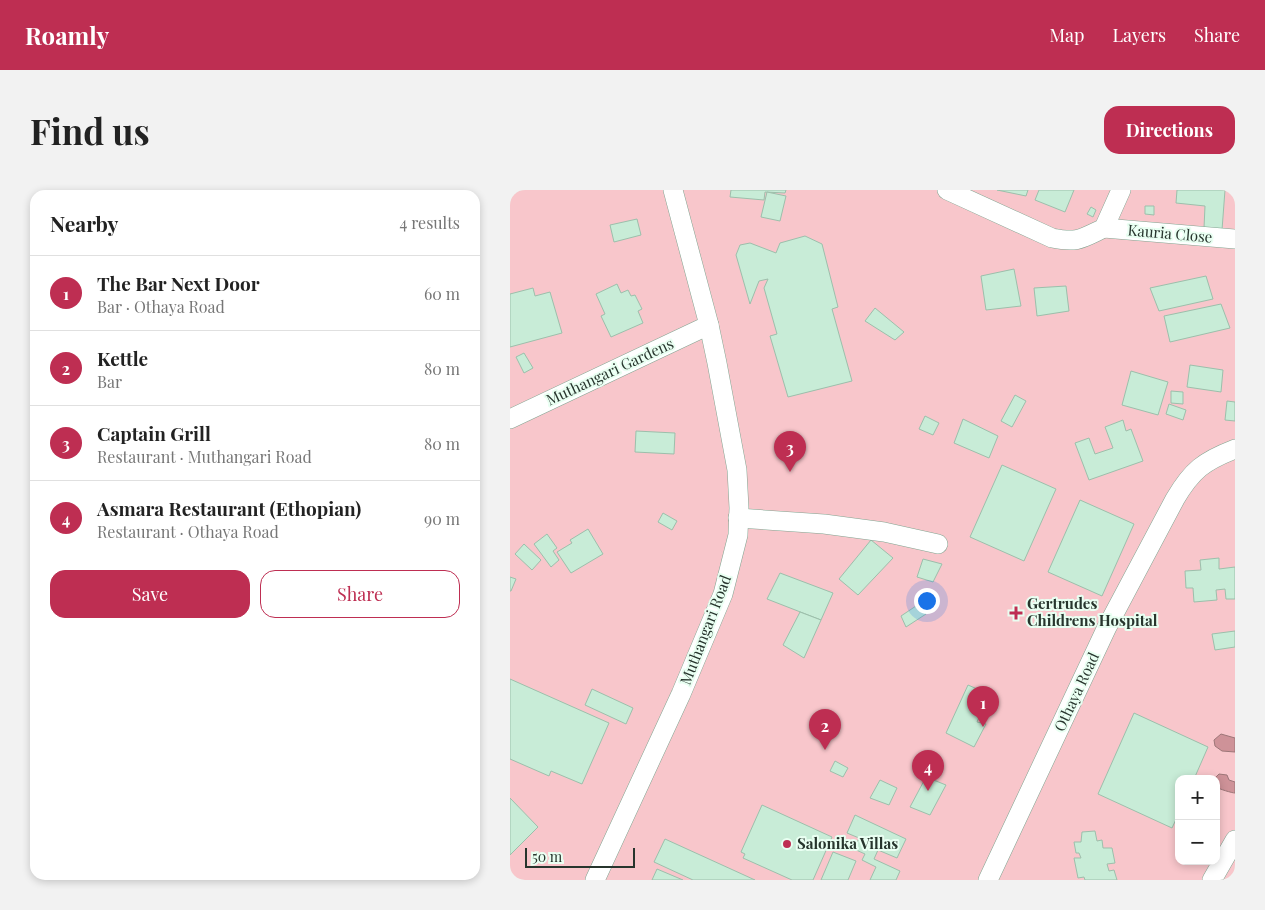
<!DOCTYPE html>
<meta charset="utf-8">
<style>
body{margin:0;font-family:"Playfair Display",serif;background:#f2f2f2;color:#222}
.controls{position:absolute;right:15px;bottom:15px;display:grid;overflow:hidden;border-radius:10px;box-shadow:0 2px 8px #0003}
.controls button{width:45px;height:45px;display:grid;place-items:center;padding:0;border:0;border-bottom:1px solid #e0e0e0;background:#fff;color:#222;font:25px sans-serif}
.scale{position:absolute;left:15px;bottom:12px;width:110px;box-sizing:border-box;padding-left:5px;border:2px solid #27352d;border-top:0;font-size:14px;line-height:18px;white-space:nowrap;color:#27352d;-webkit-text-stroke:4px #e9fff2;paint-order:stroke}
.you{position:absolute;left:416px;top:410px;width:18px;height:18px;margin:-12px;border:4px solid #fff;border-radius:50%;background:#1a73e8;box-shadow:0 0 0 8px #1a73e833}
.badge{display:grid;place-items:center;width:32px;height:32px;border-radius:50%;background:#be2e52;color:#fff;font-size:16px;font-weight:700}
.pin{position:absolute;translate:-50% -41px;filter:drop-shadow(0 1px 2px #0008)}
.pin::after{content:'';position:absolute;top:26px;width:18px;height:15px;background:inherit;clip-path:polygon(0 0,100% 0,50% 100%)}
.list{margin:0;padding:0;list-style:none}
h2{display:flex;justify-content:space-between;align-items:center;height:65px;margin:0;padding:0 20px;font-size:21px}
h2 small{font-size:16px;font-weight:400;color:#767676}
.list li{display:grid;grid-template-columns:32px 1fr auto;gap:15px;align-items:center;box-sizing:border-box;height:75px;padding:0 20px;border-top:1px solid #e0e0e0}
.list b{display:block;font-size:19px;white-space:nowrap}
.list p{margin:0;font-size:16px;white-space:nowrap;color:#767676}
.list em{font-size:16px;font-style:normal;color:#767676}
.actions{display:flex;gap:10px;padding:15px 20px}
.actions a{flex:1;padding:11px 0;border:1px solid #be2e52;border-radius:15px;text-align:center;font-size:18px;color:#be2e52}
.actions .main{background:#be2e52;color:#fff}
.map{position:relative;flex:none;width:725px;height:690px;overflow:hidden;border-radius:15px}
header{display:flex;align-items:center;gap:30px;box-sizing:border-box;height:70px;padding:0 25px;background:#be2e52;color:#fff}
header strong{font-size:24px}
nav{display:flex;gap:28px;margin-inline-start:auto;font-size:18px}
.intro{display:flex;align-items:center;justify-content:space-between;box-sizing:border-box;height:120px;padding:0 30px}
h1{margin:0;font-size:35px}
.button{padding:12px 22px;border-radius:15px;background:#be2e52;color:#fff;font-size:18px;font-weight:700}
main{display:flex;gap:30px;padding:0 30px}
aside{flex:1;background:#fff;border-radius:15px;box-shadow:0 2px 8px #0003}
.map>svg:first-child{display:block}
</style>
<header>
<strong>Roamly</strong>
<nav><a>Map</a><a>Layers</a><a>Share</a></nav>
</header>
<div class="intro"><h1>Find us</h1><a class="button">Directions</a></div>
<main>
<aside>
<h2>Nearby<small>4 results</small></h2>
<ul class="list">
<li><span class="badge">1</span><div><b>The Bar Next Door</b><p>Bar · Othaya Road</p></div><em>60 m</em></li>
<li><span class="badge">2</span><div><b>Kettle</b><p>Bar</p></div><em>80 m</em></li>
<li><span class="badge">3</span><div><b>Captain Grill</b><p>Restaurant · Muthangari Road</p></div><em>80 m</em></li>
<li><span class="badge">4</span><div><b>Asmara Restaurant (Ethopian)</b><p>Restaurant · Othaya Road</p></div><em>90 m</em></li>
</ul>
<div class="actions"><a class="main">Save</a><a>Share</a></div>
</aside>
<div class="map">
<svg width="725" height="690" viewBox="0 0 725 690">
<rect width="100%" height="100%" fill="#e9fff2"/>
<path fill="#f8c6cb" fill-rule="evenodd" d="M0 0H725V690H0ZM669 589H706V671H669Z"/>
<g fill="#ce9298" stroke="#9c7678">
<polygon points="711,544 725,548 725,562 712,561 705,556 704,550"/>
<path d="M709 584 717 585 719 590 725 592V603C722 603 709 599 706 597V589H704Z"/>
</g>
<g fill="#c8ecd7" stroke="#9cbfab">
<polygon points="221,0 276,0 275,3 255,2 254,10 220,7"/>
<polygon points="487,0 518,0 516,6"/>
<polygon points="529,0 564,0 555,22 525,10"/>
<polygon points="667,0 715,0 712,40 694,38 695,16 666,13"/>
<polygon points="257,2 276,6 270,31 251,27"/>
<polygon points="635,16 644,16 644,25 635,24"/>
<polygon points="581,17 586,20 583,27 577,24"/>
<polygon points="127,29 131,45 104,52 100,35"/>
<polygon points="295,46 312,54 328,117 322,119 342,191 278,207 260,146 267,144 254,98 258,89 249,91 240,114 226,65 230,55 240,53 266,63 270,53"/>
<polygon points="504,79 511,116 476,120 471,86"/>
<polygon points="696,86 703,109 649,121 640,98"/>
<polygon points="107,94 111,103 118,100 121,106 125,105 132,119 128,121 133,133 101,147 91,126 95,124 86,104"/>
<polygon points="556,96 559,121 527,126 524,98"/>
<polygon points="23,98 25,106 40,102 52,143 0,157 0,104"/>
<polygon points="711,114 720,138 660,152 654,126"/>
<polygon points="365,118 394,142 385,150 355,131"/>
<polygon points="14,163 23,178 14,183 6,167"/>
<polygon points="680,175 713,180 711,202 677,197"/>
<polygon points="621,181 658,192 648,225 612,215"/>
<polygon points="661,201 673,202 673,214 661,213"/>
<polygon points="505,205 516,211 502,237 491,231"/>
<polygon points="717,211 725,212 725,231 715,230"/>
<polygon points="659,214 676,220 673,230 656,224"/>
<polygon points="415,226 429,233 423,245 409,239"/>
<polygon points="453,229 488,246 479,268 444,253"/>
<polygon points="613,230 616,241 621,239 633,271 579,290 565,253 579,248 585,264 603,258 595,237"/>
<polygon points="126,241 165,243 164,264 125,262"/>
<polygon points="492,275 546,299 514,371 460,347"/>
<polygon points="570,310 624,334 592,406 538,382"/>
<polygon points="153,323 167,331 162,340 148,332"/>
<polygon points="78,339 93,364 61,383 47,362 62,353 60,350"/>
<polygon points="37,344 47,358 43,361 49,370 41,377 24,354"/>
<polygon points="361,350 383,368 348,405 329,389"/>
<polygon points="14,354 31,370 22,380 5,364"/>
<polygon points="709,368 709,379 725,377 725,409 716,409 715,399 706,400 707,410 684,412 683,398 676,398 675,381 691,380 690,370"/>
<polygon points="413,369 432,374 423,392 407,387"/>
<polygon points="270,383 323,403 311,430 257,409"/>
<polygon points="0,387 6,389 1,401 0,401"/>
<polygon points="409,414 416,424 396,437 391,426"/>
<polygon points="290,422 311,430 294,468 273,455"/>
<polygon points="725,441 725,457 705,460 702,444"/>
<polygon points="0,489 99,533 72,594 41,581 39,586 0,569"/>
<polygon points="458,495 479,504 467,532 476,534 464,557 436,543"/>
<polygon points="82,499 123,518 116,534 75,515"/>
<polygon points="624,523 698,557 684,589 669,589 669,623 662,638 588,604"/>
<polygon points="325,571 338,578 333,587 320,581"/>
<polygon points="416,587 436,595 420,625 400,617"/>
<polygon points="370,590 387,598 379,615 360,608"/>
<polygon points="0,608 28,637 0,665"/>
<polygon points="252,615 322,647 303,690 282,690 233,668 235,664 231,662"/>
<polygon points="345,625 396,649 387,668 368,660 364,669 390,681 386,690 360,690 366,677 352,670 355,664 344,659 349,648 337,643"/>
<polygon points="585,641 587,651 592,650 593,658 602,658 605,673 597,674 599,681 604,680 607,690 575,690 574,687 568,688 564,668 571,668 569,663 566,663 564,652 571,652 572,642"/>
<polygon points="155,649 245,690 183,690 144,672"/>
<polygon points="323,662 346,671 338,690 311,690"/>
<polygon points="147,679 173,690 142,690"/>
</g>
<g fill="none" stroke-linecap="round" stroke-linejoin="round">
<g stroke="#82a491" stroke-width="20">
<g id="minor">
<path d="M437 0 542 48C568 53 571 49 594 38L611 0"/>
<polyline points="594,38 725,49"/>
<polyline points="0,229 199,135"/>
<polyline points="228,328 314,334 374,342 428,354"/>
<polyline points="85,690 171,504 213,404 228,345 229,318 227,280 207,173 199,135 163,0"/>
<path d="M478 690 597 437 665 309C682 280 694 271 725 259"/>
<polyline points="702,690 725,650"/>
</g>
</g>
<use href="#minor" stroke="#fff" stroke-width="19"/>
</g>
<g fill="#be2e52" stroke="#e9fff2" stroke-width="2">
<path d="M503.5 415.5h5v5h5v5h-5v5h-5v-5h-5v-5h5z"/>
<circle cx="277" cy="654" r="5"/>
</g>
<g text-anchor="middle" stroke-width="4" stroke-linejoin="round" paint-order="stroke">
<g font-size="15" fill="#27352d" stroke="#e9fff2">
<text transform="translate(660 44) rotate(5)" y="5">Kauria Close</text>
<text transform="translate(100 182) rotate(-25)" y="5">Muthangari Gardens</text>
<text transform="translate(196 440) rotate(-69)" y="5">Muthangari Road</text>
<text transform="translate(567 502) rotate(-65)" y="5">Othaya Road</text>
</g>
<g font-size="15" font-weight="bold" fill="#27352d" stroke="#e9fff2" text-anchor="start">
<text x="517" y="419">Gertrudes<tspan x="517" dy="17">Childrens Hospital</tspan></text>
<text x="287" y="659">Salonika Villas</text>
</g>
</g>
</svg>
<div class="controls">
<button>+</button>
<button>−</button>
</div>
<div class="scale">50 m</div>
<div class="you"></div>
<div class="pin badge" style="left:473px;top:537px">1</div>
<div class="pin badge" style="left:315px;top:560px">2</div>
<div class="pin badge" style="left:280px;top:282px">3</div>
<div class="pin badge" style="left:418px;top:601px">4</div>
</div>
</main>
